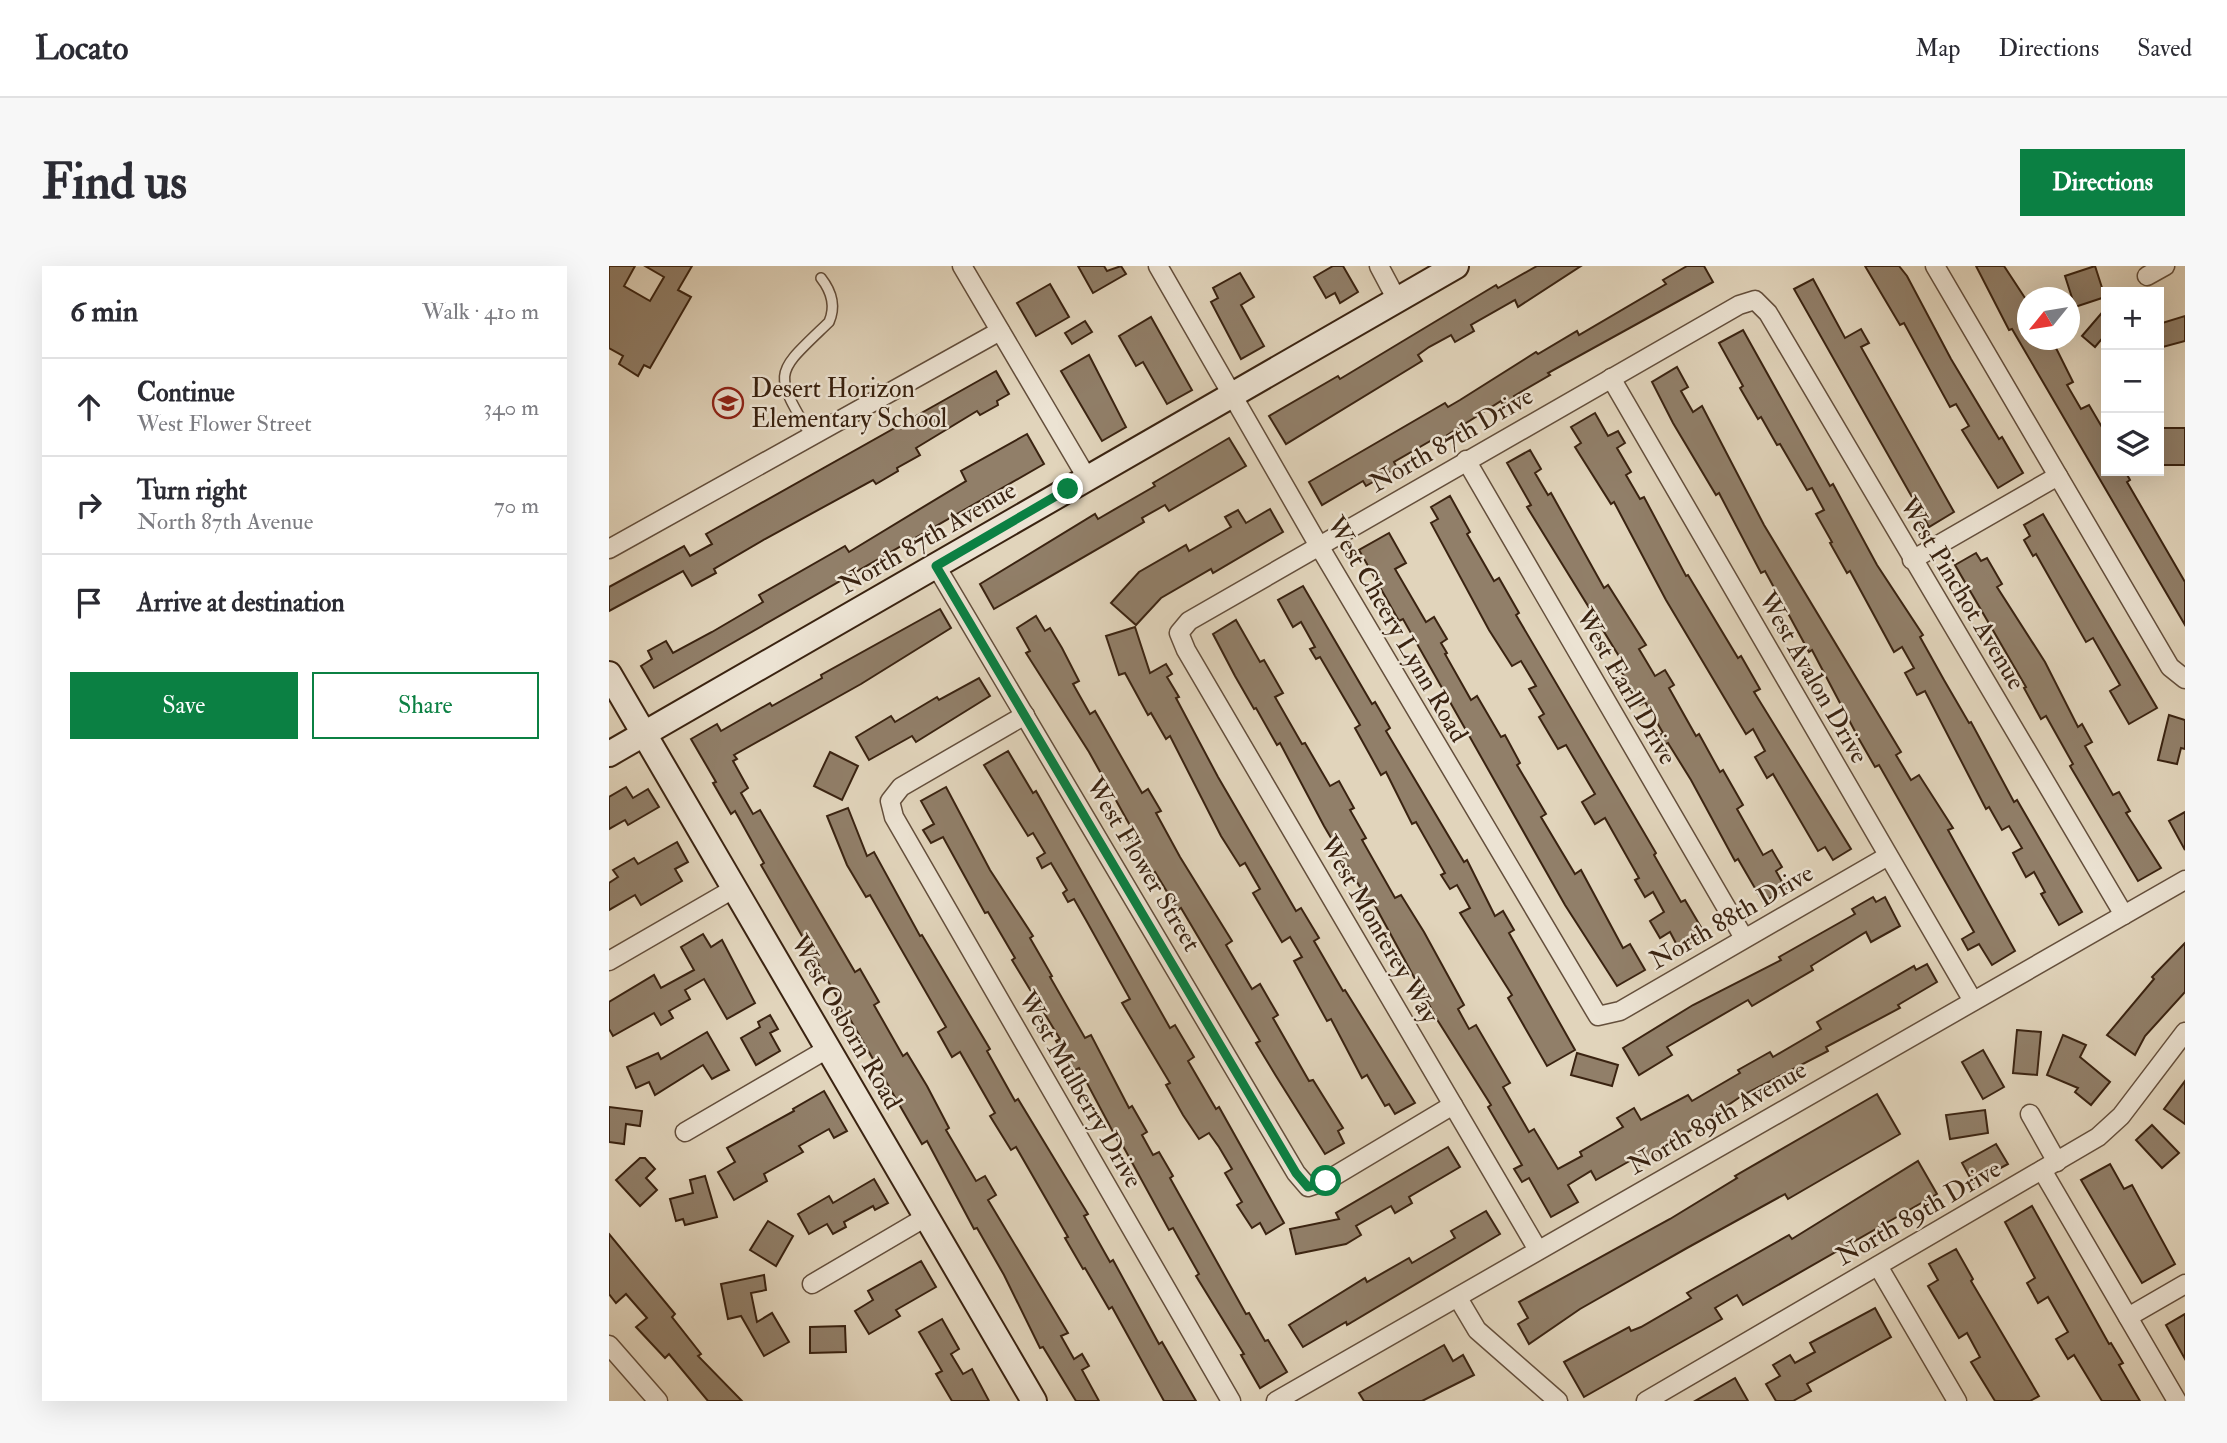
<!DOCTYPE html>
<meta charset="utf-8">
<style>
body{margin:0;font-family:"IM FELL Double Pica",serif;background:#f7f7f7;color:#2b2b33}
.controls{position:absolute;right:21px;top:21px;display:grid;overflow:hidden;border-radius:0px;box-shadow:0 7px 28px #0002}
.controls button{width:63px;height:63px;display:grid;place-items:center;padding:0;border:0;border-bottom:2px solid #e1e1e2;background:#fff;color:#2b2b33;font:35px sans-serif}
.compass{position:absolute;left:1408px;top:21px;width:63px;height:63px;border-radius:50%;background:#fff;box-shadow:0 7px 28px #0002;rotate:240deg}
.stop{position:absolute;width:21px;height:21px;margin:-16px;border:5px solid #0b8043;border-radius:50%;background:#fff}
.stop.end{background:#0b8043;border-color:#fff;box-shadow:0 2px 7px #0008}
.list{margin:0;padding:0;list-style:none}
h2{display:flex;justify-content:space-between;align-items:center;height:91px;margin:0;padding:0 28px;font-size:30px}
h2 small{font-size:23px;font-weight:400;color:#7c7c81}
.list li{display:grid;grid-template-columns:46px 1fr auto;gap:21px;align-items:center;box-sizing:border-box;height:98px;padding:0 28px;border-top:2px solid #e1e1e2}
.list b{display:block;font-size:26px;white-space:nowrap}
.list p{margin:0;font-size:23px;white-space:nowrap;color:#7c7c81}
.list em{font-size:23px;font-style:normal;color:#7c7c81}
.actions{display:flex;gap:14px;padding:21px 28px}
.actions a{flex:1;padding:16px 0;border:2px solid #0b8043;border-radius:0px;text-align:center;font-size:24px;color:#0b8043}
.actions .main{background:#0b8043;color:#fff}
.icon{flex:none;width:38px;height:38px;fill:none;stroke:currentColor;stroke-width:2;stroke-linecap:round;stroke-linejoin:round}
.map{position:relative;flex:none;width:1576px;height:1135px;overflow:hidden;border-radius:0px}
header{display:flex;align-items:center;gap:42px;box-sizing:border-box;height:98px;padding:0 35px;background:#fff;border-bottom:2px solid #e1e1e2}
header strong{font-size:33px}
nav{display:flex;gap:38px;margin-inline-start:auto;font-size:24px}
.intro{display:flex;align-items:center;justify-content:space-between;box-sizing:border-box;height:168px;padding:0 42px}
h1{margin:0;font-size:49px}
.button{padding:18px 32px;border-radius:0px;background:#0b8043;color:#fff;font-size:24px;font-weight:700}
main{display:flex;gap:42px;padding:0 42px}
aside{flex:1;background:#fff;border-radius:0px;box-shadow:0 7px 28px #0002}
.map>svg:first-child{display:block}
</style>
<header>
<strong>Locato</strong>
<nav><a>Map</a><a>Directions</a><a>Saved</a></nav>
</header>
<div class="intro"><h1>Find us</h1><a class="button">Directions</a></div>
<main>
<aside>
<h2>6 min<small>Walk · 410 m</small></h2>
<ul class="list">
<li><svg class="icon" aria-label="ahead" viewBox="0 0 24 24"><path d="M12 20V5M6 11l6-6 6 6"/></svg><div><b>Continue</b><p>West Flower Street</p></div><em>340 m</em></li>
<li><svg class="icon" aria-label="right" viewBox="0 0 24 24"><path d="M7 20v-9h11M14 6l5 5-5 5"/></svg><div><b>Turn right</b><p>North 87th Avenue</p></div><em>70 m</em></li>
<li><svg class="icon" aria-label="arrive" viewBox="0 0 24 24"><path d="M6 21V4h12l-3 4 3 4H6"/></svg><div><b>Arrive at destination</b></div></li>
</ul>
<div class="actions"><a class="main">Save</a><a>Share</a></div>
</aside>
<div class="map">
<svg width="1576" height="1135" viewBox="0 0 1576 1135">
<rect width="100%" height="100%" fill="#e1d4bb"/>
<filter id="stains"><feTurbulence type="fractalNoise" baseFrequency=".00286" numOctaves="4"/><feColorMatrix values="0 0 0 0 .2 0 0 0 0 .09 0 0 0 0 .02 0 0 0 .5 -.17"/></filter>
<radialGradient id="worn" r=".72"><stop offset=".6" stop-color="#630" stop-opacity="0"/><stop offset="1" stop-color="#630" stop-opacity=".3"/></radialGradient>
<g fill="#917f69" stroke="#3a2311" stroke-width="2">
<polygon points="0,0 26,0 15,20 41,35 55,11 36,0 83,0 69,24 82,31 41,102 35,99 29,110 10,98 14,90 0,82"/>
<polygon points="469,0 495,0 498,5 512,0 517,8 484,27"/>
<polygon points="724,0 734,0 749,26 731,37 726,27 717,32 705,11"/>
<polygon points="928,0 972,0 909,41 906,34 862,59 865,65 846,76 842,69 820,81 809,89 813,95 677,178 660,150 729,110 731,113 887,19 889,22"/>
<polygon points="1078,0 1095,0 1104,16 939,107 941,109 905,130 909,136 896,143 892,135 832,173 830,170 785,196 788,202 757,220 754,215 713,239 700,216 836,137 839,141 851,134 927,86 929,88 968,65 970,69 1057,18 1054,14"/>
<polygon points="1256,0 1290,0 1298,10 1342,93 1390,173 1393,171 1414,207 1389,222 1353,164 1360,160 1347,138 1341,141 1295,57 1291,59"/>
<polygon points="1367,0 1395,0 1418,35 1418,74 1443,74 1464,116 1458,119 1472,143 1480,139 1497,168 1497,205 1516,205 1521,214 1518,216 1576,316 1576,359 1403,63 1400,64"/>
<polygon points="1486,0 1496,31 1466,41 1456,10"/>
<polygon points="631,7 645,31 632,39 655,80 632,93 602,36 609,32 604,22"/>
<polygon points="1204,13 1236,72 1252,63 1260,77 1252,81 1345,246 1320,261 1185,23"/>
<polygon points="441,18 460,51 427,70 408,37"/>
<polygon points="1497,42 1497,68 1486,81 1473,70"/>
<polygon points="1576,50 1576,75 1550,82 1550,58"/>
<polygon points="542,51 583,124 558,138 534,96 527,100 510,70"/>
<polygon points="476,55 483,66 463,78 456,67"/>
<polygon points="1134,64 1221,220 1224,218 1268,299 1314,369 1311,371 1335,414 1360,457 1362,456 1405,536 1408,534 1473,646 1450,659 1432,628 1436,626 1425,606 1417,611 1404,587 1413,582 1400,560 1393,564 1380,541 1377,543 1316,425 1308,429 1296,407 1305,402 1293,381 1285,386 1241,305 1238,307 1221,277 1223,276 1207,248 1215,244 1203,222 1198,224 1171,178 1168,179 1152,151 1149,153 1131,122 1134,120 1110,77"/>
<polygon points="480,89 517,161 493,175 452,105"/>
<polygon points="1068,101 1079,121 1072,125 1084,146 1093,140 1155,259 1292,486 1287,489 1302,514 1310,509 1344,562 1339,564 1406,685 1383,699 1370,678 1359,684 1353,673 1365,666 1270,499 1266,501 1250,473 1203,384 1200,386 1156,305 1152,307 1110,227 1107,229 1064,157 1043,116"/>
<polygon points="387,105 400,128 388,135 389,139 371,149 368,145 307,182 311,189 288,202 289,205 267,218 264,214 156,273 105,303 107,307 83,320 74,305 0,345 0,321 75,280 81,290 103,278 97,268"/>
<polygon points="986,147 999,170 1009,165 1016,177 1008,182 1022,206 1017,209 1031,233 1035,231 1077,310 1079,309 1129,392 1132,390 1151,423 1145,426 1242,583 1224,594 1216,581 1209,585 1164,508 1158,512 1146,491 1156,485 1144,463 1137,468 1057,334 1005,236 1002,238 966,181 972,177 962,161"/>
<rect x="1554" y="162" width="22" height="37"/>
<polygon points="418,168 435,198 45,422 32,400 43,393 39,385 57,375 64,387 103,366 154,336 150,329 236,280 240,286 357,215 352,205"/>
<polygon points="620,172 637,200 560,245 556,239 533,252 535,256 385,343 371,318 486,248 489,253 546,220 544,217"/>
<polygon points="921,184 932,203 926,207 939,229 942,227 995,322 999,319 1037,379 1030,383 1046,410 1056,404 1065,419 1060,422 1087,470 1090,468 1111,506 1114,504 1134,539 1128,543 1154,589 1163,584 1173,601 1167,605 1177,623 1154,636 1129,593 1126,595 1082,514 1059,477 1053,480 1047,471 1054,467 1036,436 1031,439 1011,403 1016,400 918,241 922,239 898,197"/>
<polygon points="841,230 861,266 858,268 885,315 890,312 910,347 907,349 1047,587 1045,589 1072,636 1076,634 1096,668 1070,683 1061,666 1051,672 1041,655 1055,646 1044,626 1036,631 1026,614 1030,612 996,552 986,558 973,536 986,528 957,479 949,483 930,451 935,448 920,423 927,420 912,395 903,400 880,364 822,257 829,253 822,241"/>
<polygon points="661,243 674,266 604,307 602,303 552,332 527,359 502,337 530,306 577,279 580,285 622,261 616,251 629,244 637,257"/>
<polygon points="1434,248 1548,442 1520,458 1501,425 1511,419 1484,372 1477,376 1427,288 1424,290 1415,274 1421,270 1415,259"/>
<polygon points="780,267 797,297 786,303 817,356 825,351 838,373 832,377 838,387 836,388 862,434 868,430 892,471 896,469 911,497 908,499 937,548 932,551 966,608 972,604 1014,682 1021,678 1036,704 1008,720 956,639 794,353 790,355 750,284"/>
<polygon points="1367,287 1372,295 1378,292 1393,318 1388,321 1436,396 1469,461 1473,458 1483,476 1476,480 1504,529 1510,526 1521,545 1517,547 1552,602 1529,615 1461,500 1464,498 1437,450 1432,453 1415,422 1417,421 1346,299"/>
<polygon points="694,320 763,438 766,436 781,462 777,465 855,596 858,594 886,650 894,645 905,664 900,667 966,784 938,800 899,732 903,729 851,647 861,642 848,619 841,623 832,609 836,607 807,556 803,558 777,506 772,509 761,489 746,462 751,459 711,391 707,393 701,383 706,381 692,356 684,361 669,334"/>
<polygon points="331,343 342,362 252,418 125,489 128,493 124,495 139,522 132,527 144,548 151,544 246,706 251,703 270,736 265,739 294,790 298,787 318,820 340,862 337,864 367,915 376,910 387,929 379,934 459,1067 452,1070 465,1093 473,1088 480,1100 473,1104 490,1135 467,1135 434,1081 431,1082 395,1009 368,962 365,963 318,875 313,878 152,599 155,597 126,545 122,548 104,517 107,516 82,473 108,458 112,465 161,437 163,440 213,412 212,409"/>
<polygon points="427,350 436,365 441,362 453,382 470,415 464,418 481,448 486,445 533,527 539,523 552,545 547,547 571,591 623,675 617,679 643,723 651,718 669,749 664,752 700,815 704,814 734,862 729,865 735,877 716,888 667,810 647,777 651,775 572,642 569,644 546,606 543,608 524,575 528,572 480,486 417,387 421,385 408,362"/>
<polygon points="627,354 651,396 655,394 674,427 666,431 693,478 696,477 721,520 730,515 745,542 741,544 757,572 753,574 786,632 792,629 815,666 855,739 849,743 860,763 867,759 901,817 894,821 920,866 925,863 949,903 973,890 971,886 1014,861 1008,852 1025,842 1032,854 1079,829 1083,835 1131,807 1129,804 1161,786 1164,791 1212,763 1208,756 1305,700 1307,704 1318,698 1328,716 1289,739 1291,742 1217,781 1219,785 1134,829 1030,899 1026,892 987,914 982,905 959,919 969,936 942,951 920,912 913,916 905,903 913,899 879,841 882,839 829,755 764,636 761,638 715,560 671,477 668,479 647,442 645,443 626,410 604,368"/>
<polygon points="526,361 541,407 557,398 563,408 558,411 570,431 567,432 609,511 687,645 692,642 710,672 705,675 734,725 736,724 806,837 786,848 780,838 776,840 758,809 753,812 722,753 718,755 685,695 693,691 681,671 673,676 644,627 651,623 636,597 631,600 612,570 561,470 557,473 542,447 539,449 516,407 510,409 497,370"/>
<polygon points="370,412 381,430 307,476 303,470 260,494 247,471 282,450 286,456 328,431 330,434"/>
<polygon points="1560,449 1576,454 1576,483 1572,482 1568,498 1549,494"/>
<polygon points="399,485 424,527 427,525 561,762 566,759 585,791 579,795 607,843 610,841 675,957 657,968 651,957 643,962 628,939 633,936 616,907 623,903 610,881 600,867 590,873 574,849 557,819 561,817 513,737 521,733 477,654 465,633 459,636 454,627 458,624 442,597 433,602 428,592 436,587 424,567 419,570 375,499"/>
<polygon points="221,486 249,500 233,534 205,520"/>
<polygon points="17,521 24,532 39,523 50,541 19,559 16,554 0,563 0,531"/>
<polygon points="337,521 381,604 424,670 421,672 443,710 441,711 476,772 482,769 520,842 523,840 538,866 533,869 544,889 550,886 564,910 561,912 637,1048 640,1047 656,1075 659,1074 678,1106 651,1122 632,1089 635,1088 587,1010 590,1008 564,962 560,964 514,880 512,881 470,802 464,805 447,775 451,773 403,694 406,692 379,646 376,647 334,571 322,577 314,564 325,558 312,535"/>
<polygon points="239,542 258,590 265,586 311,670 313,669 381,783 378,785 406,835 409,833 460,917 479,948 475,950 501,996 504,994 550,1078 553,1076 587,1135 555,1135 503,1041 500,1043 476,1002 474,1003 456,972 459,971 407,881 402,884 381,850 386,847 351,786 343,791 329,766 337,761 261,629 257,631 238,599 218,550"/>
<polygon points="1576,546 1576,584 1560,555"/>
<polygon points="68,576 79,596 66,603 73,615 32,639 26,629 0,644 0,617 9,611 4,604 25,592 29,598"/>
<polygon points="1264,631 1267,636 1276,631 1291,660 1262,676 1257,666 1202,700 1204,704 1143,740 1139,734 1058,781 1063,789 1030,809 1014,782 1084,739 1172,694 1170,691 1246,648 1243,643"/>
<polygon points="94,668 102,681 113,674 146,737 118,753 95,713 76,724 81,733 60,745 64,752 52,759 45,747 4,770 0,763 0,736 45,709 52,722 85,704 72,681"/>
<polygon points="1576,677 1576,726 1536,770 1526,789 1498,769 1545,713 1543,711"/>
<polygon points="161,749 169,763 161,767 171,785 147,799 132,772 151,761 149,756"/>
<polygon points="1408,764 1432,766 1428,809 1404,807"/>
<polygon points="98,766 120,804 103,813 94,799 46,829 40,816 27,822 18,801 49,787 52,793"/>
<polygon points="1454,769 1477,779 1471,791 1501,816 1482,839 1466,826 1469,822 1438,809"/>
<polygon points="1374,784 1395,821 1374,833 1353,796"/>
<polygon points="968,787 1009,799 1003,820 962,809"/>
<polygon points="1576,815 1576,858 1555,843"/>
<polygon points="215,825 238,865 225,872 220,863 190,880 194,886 155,908 158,915 125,934 109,906 126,896 118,882 185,845 184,843"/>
<polygon points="1268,828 1291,868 1179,933 1176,928 1078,982 971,1043 920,1078 909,1058 919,1052 910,1036 1061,953 1128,912 1126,910"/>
<polygon points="0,841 33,845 31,860 17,858 15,878 0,876"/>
<polygon points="1376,844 1379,867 1341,873 1337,849"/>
<polygon points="1543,859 1570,887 1553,902 1527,874"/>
<polygon points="1387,878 1399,898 1364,917 1353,897"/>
<polygon points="839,881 851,901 800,931 803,937 786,947 782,940 747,960 752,969 737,978 687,988 681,963 730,953 727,947"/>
<polygon points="31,892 36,892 46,903 37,912 48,924 31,940 7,914"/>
<polygon points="1309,895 1328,928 1134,1039 1128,1029 1106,1042 1113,1053 975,1131 955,1096 1020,1061 1022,1065 1032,1061 1082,1032 1078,1027 1180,969 1183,973"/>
<polygon points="1501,898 1515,923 1523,919 1566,998 1533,1017 1472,914"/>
<polygon points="96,910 108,951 76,959 74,953 67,955 61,933 84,927 81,914"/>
<polygon points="265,913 279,937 266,944 264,940 235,956 237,961 224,968 218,958 200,968 189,948 220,930 224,937"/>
<polygon points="1423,940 1500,1078 1502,1077 1514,1097 1510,1099 1531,1135 1493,1135 1465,1089 1459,1093 1447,1073 1459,1066 1439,1031 1429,1037 1418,1017 1426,1012 1396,956"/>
<polygon points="877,945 891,968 738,1059 737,1056 694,1081 680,1059 756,1012 758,1016 800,992 803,997 846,972 842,965"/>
<polygon points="159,955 184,970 167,1000 141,984"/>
<polygon points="0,968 66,1048 63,1051 92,1088 89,1090 133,1135 99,1135 60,1088 56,1092 27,1061 38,1052 17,1028 7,1037 0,1028"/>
<polygon points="1347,983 1364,1013 1362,1015 1430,1130 1421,1135 1386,1135 1362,1096 1371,1091 1358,1067 1350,1072 1319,1020 1329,1014 1320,998"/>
<polygon points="312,995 327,1021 287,1044 291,1050 260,1068 246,1045 264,1034 259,1025"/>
<polygon points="155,1009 157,1024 142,1027 148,1056 163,1047 180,1076 155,1090 132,1050 119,1053 112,1018"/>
<polygon points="1266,1042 1282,1071 1198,1118 1202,1125 1184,1135 1167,1135 1157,1118 1171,1110 1164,1099 1181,1089 1186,1097 1206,1086 1201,1077"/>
<polygon points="1576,1048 1576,1093 1557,1059"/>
<polygon points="333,1053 350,1083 342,1088 354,1108 363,1103 380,1135 343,1135 327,1108 333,1105 310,1066"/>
<polygon points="236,1060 237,1086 201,1087 201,1061"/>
<polygon points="835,1079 844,1095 854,1089 865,1109 813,1135 755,1135 750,1127"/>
<polygon points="1126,1112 1139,1135 1086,1135"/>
</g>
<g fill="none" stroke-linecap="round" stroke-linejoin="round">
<g stroke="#644f3c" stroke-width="12">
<path id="lane" d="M203 172C163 104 165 109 220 56 227 40 223 26 212 12"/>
</g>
<g stroke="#644f3c" stroke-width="21">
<g id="street">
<polyline points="353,0 478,212"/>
<polyline points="549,0 710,280 989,750 1011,745 1279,590"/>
<polyline points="770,0 788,34"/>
<polyline points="1326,0 1561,401 1576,413"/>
<polyline points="1538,10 1556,0"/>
<polyline points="1002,112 1364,735"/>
<polyline points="857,194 1135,672"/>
<polyline points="0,283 391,65"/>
<polyline points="1303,294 1449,210"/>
<polyline points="327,300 687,907 699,921 717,915 844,839"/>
<polyline points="416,449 292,521 281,535 285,551 622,1135"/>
<polyline points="0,695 126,622"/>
<polyline points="1421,848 1448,896"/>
<polyline points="76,866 220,782"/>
<polyline points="1433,904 1568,1135"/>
<polyline points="929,984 577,384 570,367 580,355 1130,39 1146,34 1159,47 1515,649"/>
<polyline points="1269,1000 1348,1135"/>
<polyline points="203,1018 317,951"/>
<polyline points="849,1032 868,1064 949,1135"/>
<polyline points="1519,1051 1576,1018"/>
<polyline points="0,1079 49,1135"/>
<polyline points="667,1135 1576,614"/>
<polyline points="1037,1135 1489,871 1512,850 1576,766"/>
</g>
</g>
<g stroke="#3a2311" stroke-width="28">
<g id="secondary">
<polyline points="0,408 425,1135"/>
<polyline points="0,488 847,0"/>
</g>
</g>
<use href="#lane" stroke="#ece3d3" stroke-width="9"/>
<use href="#street" stroke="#ece3d3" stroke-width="18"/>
<use href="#secondary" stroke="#ece3d3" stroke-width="24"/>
</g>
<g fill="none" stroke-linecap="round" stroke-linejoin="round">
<polyline stroke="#0b8043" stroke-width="9" points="459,223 327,300 687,907 699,921 717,915"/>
</g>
<defs>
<g id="school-ring" transform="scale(1.575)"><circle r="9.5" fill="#ece3d3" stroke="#8f2418" stroke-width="1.5"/><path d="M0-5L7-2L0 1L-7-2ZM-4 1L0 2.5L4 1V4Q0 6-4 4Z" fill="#8f2418"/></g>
</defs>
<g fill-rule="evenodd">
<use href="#school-ring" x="119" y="137"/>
</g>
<g text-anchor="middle" stroke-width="5" stroke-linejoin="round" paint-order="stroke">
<g font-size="26" fill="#3a2311" stroke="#ece3d3" text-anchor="start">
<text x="142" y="131">Desert Horizon<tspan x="142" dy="30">Elementary School</tspan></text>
</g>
<g font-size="26" fill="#3a2311" stroke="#ece3d3">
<text transform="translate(842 173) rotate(-30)" y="9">North 87th Drive</text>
<text transform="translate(318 271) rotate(-30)" y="9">North 87th Avenue</text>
<text transform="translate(1354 327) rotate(59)" y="9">West Pinchot Avenue</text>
<text transform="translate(789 363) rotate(60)" y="9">West Cheery Lynn Road</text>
<text transform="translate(1205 411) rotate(60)" y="9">West Avalon Drive</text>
<text transform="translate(1018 420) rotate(60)" y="9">West Earll Drive</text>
<text transform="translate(535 598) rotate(59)" y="9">West Flower Street</text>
<text transform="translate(1122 650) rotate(-30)" y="9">North 88th Drive</text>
<text transform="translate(771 663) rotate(60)" y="9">West Monterey Way</text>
<text transform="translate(238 756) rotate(60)" y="9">West Osborn Road</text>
<text transform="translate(472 823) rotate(60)" y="9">West Mulberry Drive</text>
<text transform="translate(1108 851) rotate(-30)" y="9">North 89th Avenue</text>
<text transform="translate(1309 946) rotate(-30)" y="9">North 89th Drive</text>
</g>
</g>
<rect width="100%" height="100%" filter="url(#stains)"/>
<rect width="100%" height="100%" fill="url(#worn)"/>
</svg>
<div class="controls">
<button>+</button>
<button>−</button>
<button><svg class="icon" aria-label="layers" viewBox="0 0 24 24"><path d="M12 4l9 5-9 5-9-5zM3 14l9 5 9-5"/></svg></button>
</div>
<svg class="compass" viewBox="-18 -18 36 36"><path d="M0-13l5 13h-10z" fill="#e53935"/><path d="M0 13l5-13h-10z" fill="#7c7c81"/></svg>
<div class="stop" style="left:717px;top:915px"></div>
<div class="stop end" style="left:459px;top:223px"></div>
</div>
</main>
